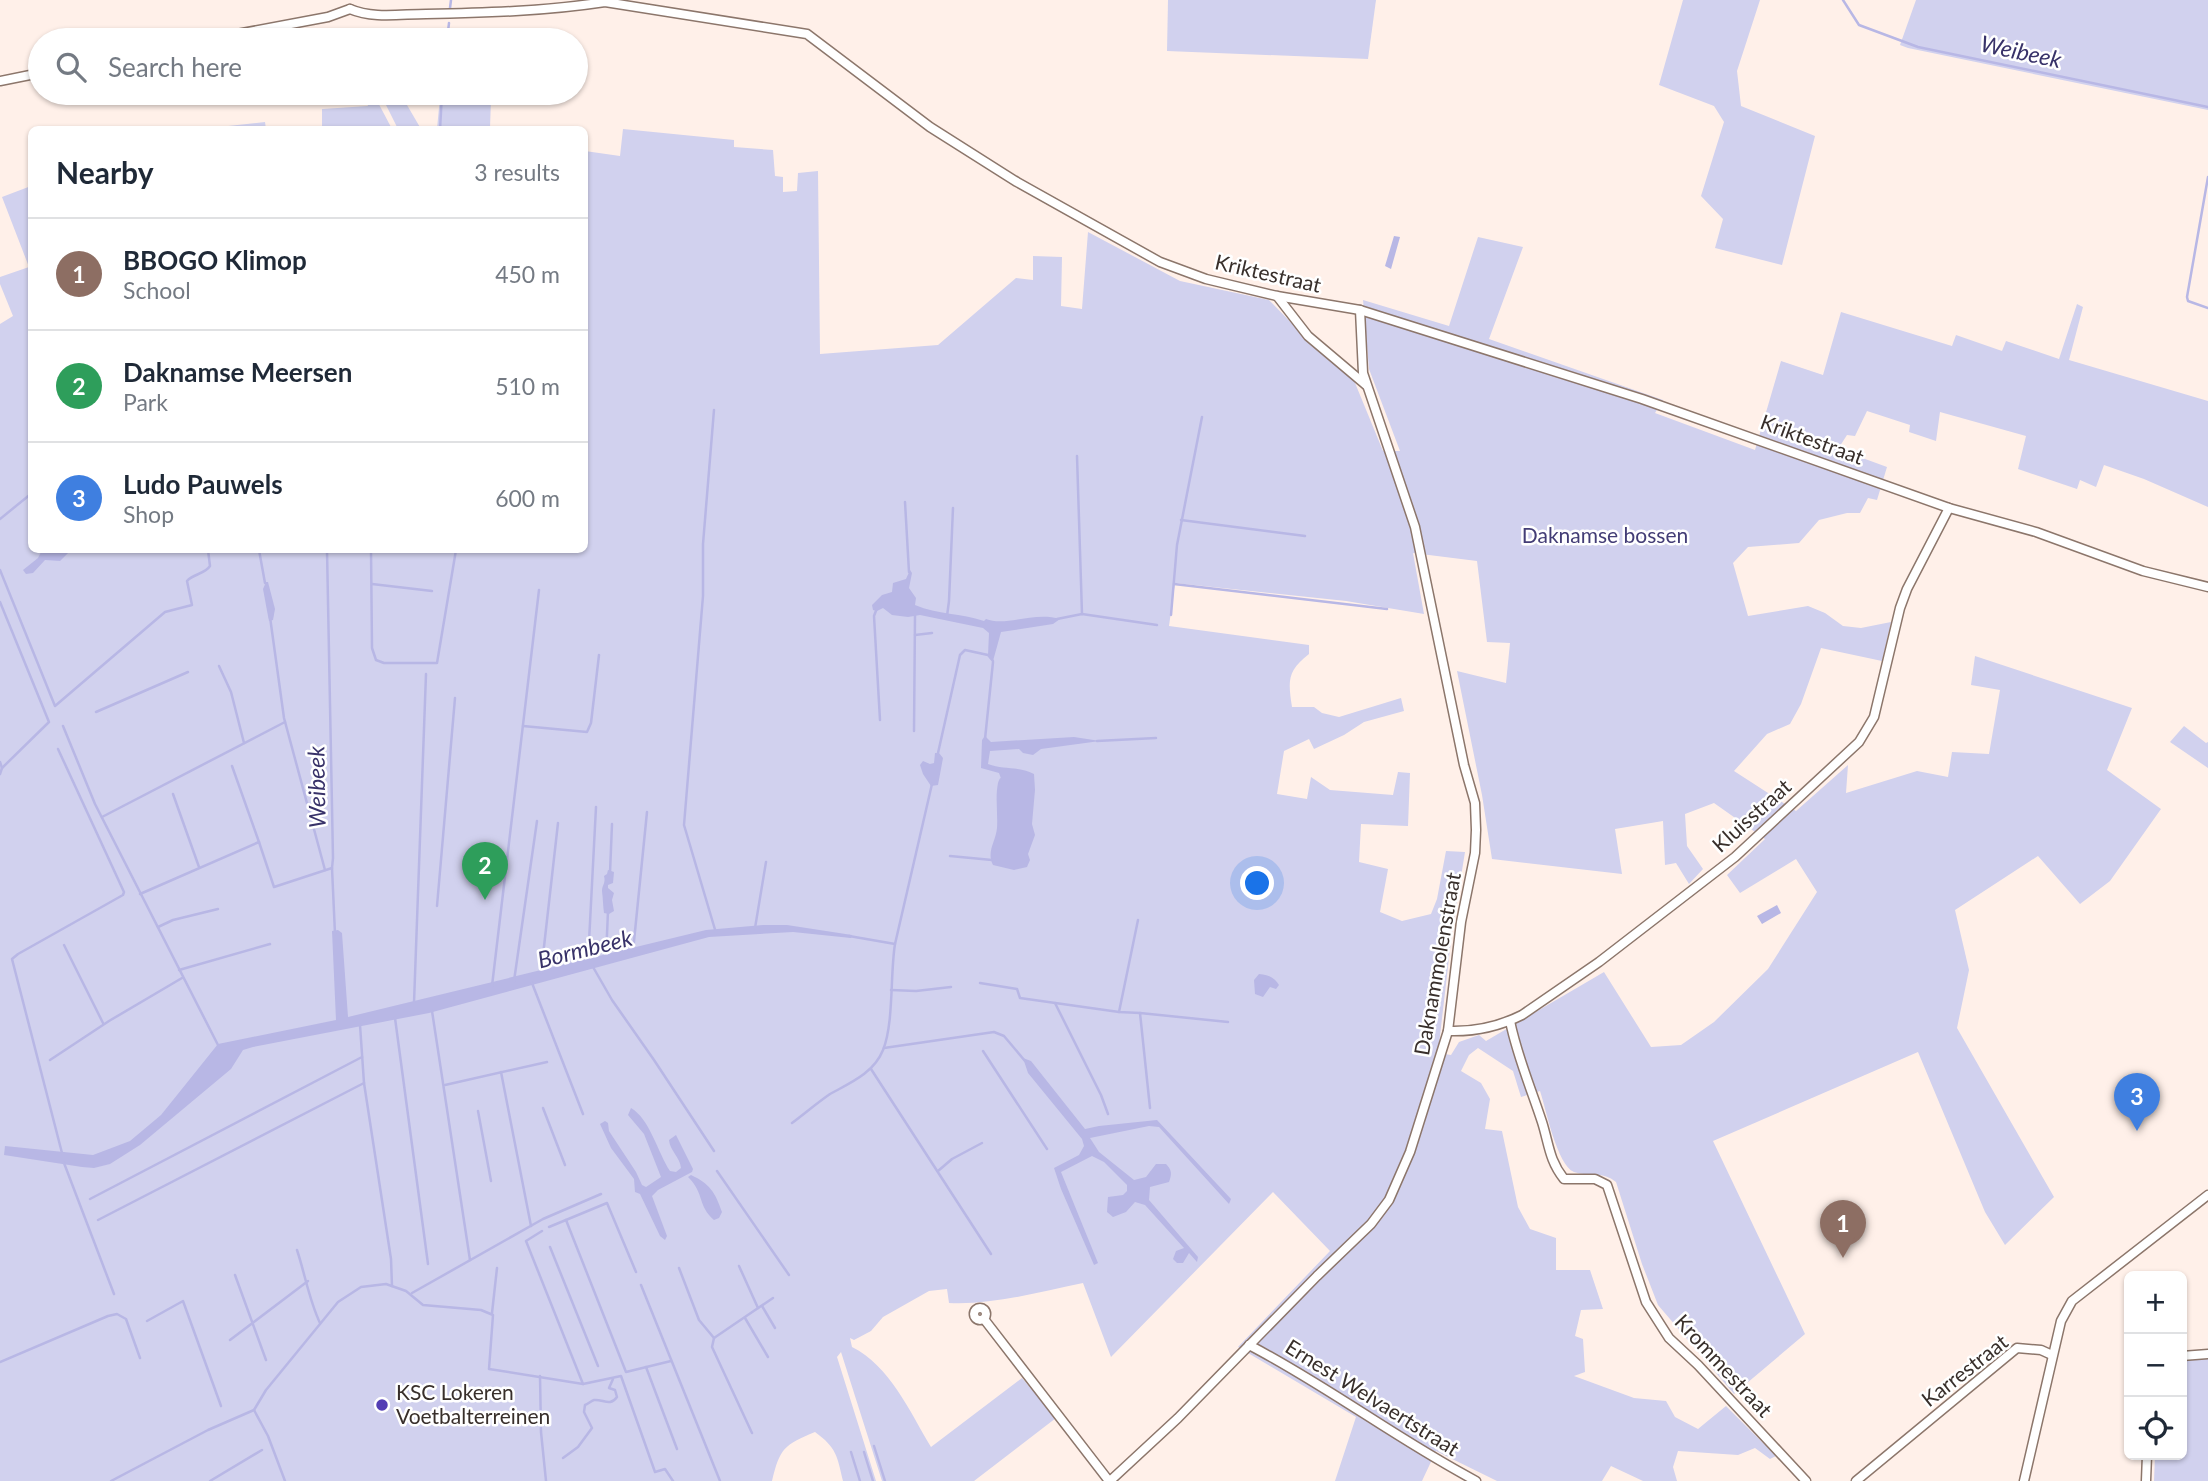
<!DOCTYPE html>
<meta charset="utf-8">
<style>
body{margin:0;font-family:Lato,sans-serif;background:#f6f6f7;color:#1f2937}
.controls{position:absolute;right:21px;bottom:21px;display:grid;overflow:hidden;border-radius:10px;box-shadow:0 2px 5px #0004}
.controls button{width:63px;height:63px;display:grid;place-items:center;padding:0;border:0;border-bottom:2px solid #e0e1e3;background:#fff;color:#1f2937;font:35px sans-serif}
.you{position:absolute;left:1258px;top:884px;width:24px;height:24px;margin:-18px;border:5px solid #fff;border-radius:50%;background:#1a73e8;box-shadow:0 0 0 10px #1a73e833}
.badge{display:grid;place-items:center;width:46px;height:46px;border-radius:50%;background:#533db4;color:#fff;font-size:23px;font-weight:700}
.pin{position:absolute;translate:-50% -58px;filter:drop-shadow(0 2px 4px #0008)}
.pin::after{content:'';position:absolute;top:37px;width:24px;height:21px;background:inherit;clip-path:polygon(0 0,100% 0,50% 100%)}
.list{margin:0;padding:0;list-style:none}
h2{display:flex;justify-content:space-between;align-items:center;height:91px;margin:0;padding:0 28px;font-size:30px}
h2 small{font-size:23px;font-weight:400;color:#747a83}
.list li{display:grid;grid-template-columns:46px 1fr auto;gap:21px;align-items:center;box-sizing:border-box;height:112px;padding:0 28px;border-top:2px solid #e0e1e3}
.list b{display:block;font-size:26px;white-space:nowrap}
.list p{margin:0;font-size:23px;white-space:nowrap;color:#747a83}
.list em{font-size:23px;font-style:normal;color:#747a83}
.icon{flex:none;width:38px;height:38px;fill:none;stroke:currentColor;stroke-width:2;stroke-linecap:round;stroke-linejoin:round}
.map{position:relative;flex:none;width:2208px;height:1481px;overflow:hidden}
.search{position:absolute;background:#fff;box-shadow:0 2px 5px #0004;left:28px;top:28px;width:560px;height:77px;display:flex;align-items:center;gap:18px;box-sizing:border-box;padding:0 24px;border-radius:38px;color:#747a83;font-size:26px}
.panel{position:absolute;background:#fff;box-shadow:0 2px 5px #0004;left:28px;top:126px;width:560px;height:427px;border-radius:10px}
.map>svg:first-child{display:block}
</style>
<div class="map">
<svg width="2208" height="1481" viewBox="0 0 2208 1481">
<rect width="100%" height="100%" fill="#fff0e9"/>
<g fill="#d1d1ee" fill-rule="evenodd">
<polygon points="1168,0 1376,0 1368,59 1167,51"/>
<polygon points="1683,0 1760,0 1737,71 1741,106 1815,136 1782,265 1715,248 1723,219 1701,196 1724,122 1714,106 1659,85"/>
<polygon points="1916,0 2208,0 2208,110 1908,48 1900,45"/>
<polygon points="363,93 373,93 392,129 322,129 322,109 368,106"/>
<polygon points="380,93 400,93 421,129 398,129"/>
<polygon points="440,97 491,99 490,128 493,129 437,129"/>
<polygon points="265,122 266,129 220,129 219,127"/>
<path d="M623 129 734 140V147L773 150 775 176 783 177V192L797 191 798 173 818 171 820 354 938 345 1016 278 1033 280V256L1062 257 1061 306 1082 309 1088 232 1180 281 1269 300 1305 337 1353 378 1383 451H1400L1369 369 1363 300 1449 326 1478 237 1523 247 1489 339 1663 400 1655 413 1755 450 1781 361 1823 375 1841 312 1952 346 1956 335 2002 351 2006 341 2059 359 2077 304 2083 307 2069 360 2208 401V507L2144 479 2104 465 2096 487 2080 480 2077 489 2018 469 2026 436 1940 412 1936 441 1909 432 1910 425 1867 411 1855 436 1847 435 1838 449 1887 467 1877 500 1868 498 1860 513H1847L1819 520 1799 543 1748 547 1733 563 1748 616 1808 606 1825 613 1843 626 1861 628 1891 622 1882 661 1821 648 1801 704 1790 724 1767 734 1734 771 1796 811 1848 765 1846 793 1917 771 1948 777 1952 752 1989 754 2000 690 1971 685 1975 656 2132 708 2107 770 2161 809 2110 881 2080 904 2038 856 1955 910 1969 970 1957 1028 2054 1197 2005 1245 1985 1212 1918 1052 1713 1141 1805 1334 1734 1394 1658 1305 1642 1264 1616 1182C1603 1171 1589 1177 1574 1172 1557 1165 1546 1109 1540 1091L1521 1097 1513 1071 1478 1048 1469 1055 1461 1071 1481 1083 1490 1099 1485 1129 1502 1131 1518 1207 1530 1229 1556 1238V1270H1590L1603 1309 1581 1310 1575 1336 1583 1339 1585 1372 1574 1376 1634 1398 1666 1401 1675 1417 1698 1429 1726 1406 1776 1456 1770 1459 1755 1448 1738 1455 1678 1451 1673 1467 1677 1481H1643L1611 1466 1602 1481H1497L1436 1451 1422 1481H1335L1356 1417 1238 1347 1330 1251 1273 1192 1111 1357 1083 1283C1039 1292 994 1305 949 1303L947 1289 929 1291 883 1317 871 1331 854 1340 850 1338 852 1347C890 1366 910 1412 931 1447L1022 1378 1056 1418 974 1481H882L841 1352 837 1357 876 1481H843C837 1456 837 1448 815 1432 784 1445 780 1448 772 1481H0V324L13 316 0 284V277L29 267 2 197 31 186 32 550H584L585 151 620 156ZM1413 553 1477 561 1487 642 1510 643 1506 683 1457 671 1482 795 1492 859 1622 874 1615 829 1663 821 1665 865 1676 863 1689 884 1703 869 1687 846 1685 814 1714 803 1765 839 1727 875 1740 893 1796 859 1817 892 1768 969 1714 1022 1681 1045 1651 1047 1604 972 1486 1041 1479 1035 1459 1042 1451 1055 1438 1053 1452 932 1465 852 1446 851 1437 899 1431 914 1402 921 1380 912 1388 869 1359 862 1361 824 1408 826 1410 773 1398 772 1393 795 1330 790 1311 777 1307 799 1277 794 1284 751 1309 739 1314 749 1344 735 1364 722 1404 711 1401 698 1339 717 1322 713 1314 707H1292C1288 681 1287 671 1309 654V645L1169 626 1175 583 1346 601 1424 614Z"/>
<polygon points="2184,726 2206,743 2208,742 2208,768 2170,742"/>
<polygon points="2182,1359 2208,1359 2208,1481 2154,1481 2155,1455 2182,1455"/>
</g>
<g fill="#b8b7e5">
<polygon points="1394,236 1400,237 1391,269 1385,266"/>
<polygon points="42,550 71,550 60,561 45,560 33,573 26,574 23,570 38,558"/>
<path d="M910 570 912 573 909 588 916 598 915 605C938 615 961 613 984 621L986 619C1006 627 1034 611 1060 619L1053 624 1001 632 993 661 988 655 989 633 983 628 920 615 908 617 892 615 883 608 877 611 873 610 872 605 882 595 892 592 893 583 906 579Z"/>
<polygon points="266,582 268,582 275,609 273,620 269,621 268,616 263,589"/>
<path d="M985 736 991 742 1074 737 1100 741 1041 749 1033 755 1023 753 1019 749 990 751 988 764C1004 770 1019 766 1034 774L1035 790 1032 824 1035 835 1028 854 1030 860 1027 867 1014 870 993 865C986 852 996 841 997 828 998 813 995 798 998 783 1001 774 1002 782 999 773L981 768 982 740Z"/>
<polygon points="935,753 939,753 943,758 938,785 931,786 923,774 920,765 923,761 930,764 934,763"/>
<path d="M608 870 614 872 613 883 608 885V888L614 893 612 900 614 911 609 914 604 913C603 906 603 899 602 891 602 885 606 883 604 876L607 874Z"/>
<polygon points="1777,905 1781,913 1762,924 1757,916"/>
<polygon points="763,925 787,925 852,935 851,938 793,932 709,937 429,1013 253,1047 243,1050 231,1069 140,1145 110,1164 94,1168 82,1167 4,1155 5,1146 93,1155 130,1141 161,1115 218,1044 336,1020 332,931 338,930 342,933 348,1017 706,930"/>
<path d="M1259 974C1269 975 1274 977 1279 985L1276 989 1270 987 1263 997 1255 994 1254 980Z"/>
<path d="M1023 1058 1031 1061 1085 1129 1099 1126 1157 1120 1231 1199 1229 1204 1159 1127 1149 1126 1090 1138 1099 1152 1134 1180 1146 1177 1156 1164H1166C1172 1170 1172 1174 1169 1182L1150 1187 1149 1200 1198 1257 1197 1262 1189 1253 1183 1263H1177L1173 1259 1176 1251 1184 1248 1145 1205 1135 1202 1126 1212 1113 1217 1107 1212 1108 1197 1123 1195 1127 1191V1185L1104 1162 1092 1156 1061 1172 1098 1263 1094 1265 1061 1189 1054 1168 1079 1155 1084 1146 1082 1139 1028 1073Z"/>
<path d="M631 1108C650 1119 658 1153 670 1171L676 1172 681 1168C680 1157 670 1151 669 1140L676 1135 693 1169 692 1172 658 1190 652 1196 667 1236 665 1240 660 1236 640 1194 635 1192 634 1179 611 1148 600 1124 605 1121 608 1123 609 1131 636 1172 642 1185 646 1187 661 1177 644 1134 628 1115Z"/>
<path d="M691 1175C710 1184 715 1192 722 1212L719 1218 714 1220C697 1205 705 1194 688 1177Z"/>
</g>
<g fill="none" stroke-linecap="round" stroke-linejoin="round">
<g stroke="#b8b7e5" stroke-width="2.5">
<polyline points="1843,0 1859,25 1918,47 2208,107"/>
<polyline points="450,8 451,0"/>
<polyline points="447,40 449,23"/>
<polyline points="440,130 442,93"/>
<polyline points="2208,177 2187,297 2188,301 2208,308"/>
<polyline points="714,410 703,544 703,596 684,825 716,933"/>
<polyline points="1077,456 1082,614"/>
<polyline points="905,502 909,572"/>
<polyline points="0,519 32,493"/>
<polyline points="1181,520 1305,536"/>
<polyline points="259,550 265,583"/>
<polyline points="327,550 333,858 332,868 335,934"/>
<polyline points="371,550 372,648 376,660 384,663 437,663 456,550"/>
<path d="M0 570 55 706 165 612 192 605 187 581C193 574 205 574 210 566L208 550"/>
<polyline points="372,584 432,591"/>
<polyline points="1174,584 1387,609"/>
<polyline points="0,602 49,722 2,768"/>
<polyline points="877,608 874,616 880,720"/>
<polyline points="1171,615 1177,545 1202,417"/>
<polyline points="947,616 949,601 953,508"/>
<polyline points="270,617 284,718 325,870"/>
<polyline points="1057,619 1082,614 1157,625"/>
<polyline points="915,635 932,633"/>
<polyline points="219,666 231,692 244,743"/>
<polyline points="96,712 188,672"/>
<polyline points="63,726 95,804 219,1047"/>
<polyline points="523,726 587,732 591,723 599,655"/>
<polyline points="914,731 915,615"/>
<polyline points="985,739 993,662"/>
<polyline points="1097,741 1156,738"/>
<polyline points="58,749 124,892 123,895 18,954 12,959 62,1153"/>
<polyline points="938,753 960,655 965,650 988,655 993,661"/>
<polyline points="0,762 2,768 0,774"/>
<polyline points="232,766 259,842"/>
<polyline points="173,794 199,867"/>
<polyline points="102,817 285,722"/>
<polyline points="950,856 992,860"/>
<polyline points="610,873 612,824"/>
<polyline points="140,894 259,842 274,887 332,868"/>
<polyline points="437,906 455,698"/>
<polyline points="1138,920 1119,1012 1140,1013"/>
<polyline points="158,927 173,920 218,909"/>
<polyline points="755,928 766,862"/>
<polyline points="849,936 895,944 932,784"/>
<polyline points="64,945 103,1023"/>
<polyline points="633,951 647,812"/>
<polyline points="606,957 608,911"/>
<polyline points="588,961 596,807"/>
<polyline points="593,967 612,1000 654,1060 714,1151"/>
<polyline points="179,970 270,944"/>
<polyline points="541,973 558,823"/>
<polyline points="514,981 537,821"/>
<polyline points="532,983 583,1114"/>
<polyline points="980,983 1017,989 1020,998 1119,1012"/>
<polyline points="492,986 539,590"/>
<polyline points="891,990 916,991 951,987"/>
<polyline points="414,1003 426,674"/>
<polyline points="1055,1003 1101,1095 1108,1114"/>
<polyline points="432,1011 470,1260"/>
<polyline points="395,1018 428,1264"/>
<polyline points="360,1025 364,1083 391,1259 392,1286"/>
<polyline points="884,1048 994,1032 1004,1036 1025,1061"/>
<polyline points="983,1051 1047,1149"/>
<polyline points="50,1060 109,1021 182,978"/>
<polyline points="871,1069 991,1254"/>
<polyline points="501,1072 531,1226"/>
<polyline points="445,1085 547,1062"/>
<polyline points="543,1108 565,1165"/>
<polyline points="1150,1108 1140,1013 1228,1022"/>
<polyline points="478,1111 491,1181"/>
<path d="M792 1123C804 1114 817 1103 830 1094 850 1083 874 1073 883 1050 894 1023 890 974 895 944"/>
<polyline points="64,1163 114,1294"/>
<polyline points="717,1171 789,1275"/>
<polyline points="938,1171 952,1159 982,1143"/>
<polyline points="90,1199 362,1057"/>
<polyline points="98,1220 364,1083"/>
<polyline points="566,1220 626,1372 671,1361"/>
<polyline points="549,1227 607,1203 636,1272"/>
<polyline points="542,1231 526,1241 583,1384"/>
<polyline points="550,1247 598,1366"/>
<path d="M297 1250C305 1274 309 1300 320 1323"/>
<polyline points="739,1266 758,1308"/>
<polyline points="679,1268 699,1320 714,1338"/>
<polyline points="235,1275 266,1360"/>
<polyline points="641,1285 720,1481"/>
<polyline points="412,1293 543,1219 601,1194"/>
<polyline points="762,1306 775,1328"/>
<polyline points="492,1313 497,1268"/>
<polyline points="745,1318 768,1357"/>
<polyline points="147,1321 183,1301 221,1406"/>
<polyline points="230,1340 308,1281"/>
<polyline points="0,1362 108,1316 117,1314 126,1319 140,1358"/>
<polyline points="646,1367 677,1449"/>
<polyline points="540,1376 541,1432 546,1481"/>
<polyline points="752,1433 712,1347 714,1338 773,1298"/>
<polyline points="874,1446 885,1481"/>
<polyline points="851,1452 860,1481"/>
<polyline points="864,1452 873,1481"/>
<path d="M563 1458 578 1447 592 1428 584 1412 585 1405C588 1404 591 1401 594 1400 603 1399 610 1407 617 1397L615 1390 609 1388 613 1379"/>
<polyline points="111,1481 208,1430 254,1410"/>
<polyline points="210,1481 262,1450"/>
<polyline points="285,1481 268,1436 254,1410 266,1390 338,1302 361,1287 386,1284 406,1291 423,1305 481,1310 493,1315 489,1369 583,1384 621,1376 655,1472 665,1469 673,1481"/>
</g>
<g stroke="#8c766b" stroke-width="11">
<g id="street">
<path d="M350 9C373 19 401 14 426 14 485 13 546 11 605 2L807 34 930 127 1017 182 1160 262 1206 279 1277 296 1360 310 1642 399 1949 508 2036 532 2143 571 2208 587"/>
<polyline points="205,40 328,17 350,9"/>
<polyline points="0,81 40,73"/>
<polyline points="1277,296 1308,336 1366,385"/>
<path d="M1510 1021C1517 1056 1531 1088 1542 1122 1549 1144 1549 1160 1564 1179H1595L1607 1185 1646 1302 1669 1338 1698 1365 1806 1481"/>
<path d="M1448 1031C1475 1032 1498 1027 1522 1015L1599 962 1735 857 1859 742 1874 717 1900 608 1907 589 1949 508"/>
<circle cx="980" cy="1314" r="6"/>
<polyline points="984,1319 1109,1481"/>
<path d="M1249 1345C1328 1386 1398 1440 1476 1481"/>
<polyline points="2182,1356 2208,1354"/>
<polyline points="1110,1481 1178,1418 1317,1276 1371,1224 1389,1200 1410,1152 1448,1031 1461,922 1475,853 1476,830 1475,803 1464,765 1415,527 1363,373 1360,310"/>
<polyline points="1856,1481 2017,1348 2041,1350 2052,1355"/>
<polyline points="2024,1481 2061,1321 2072,1301 2208,1195"/>
<polyline points="2146,1481 2147,1455"/>
</g>
</g>
<use href="#street" stroke="#fff" stroke-width="8"/>
</g>
<circle fill="#533db4" stroke="#fff" stroke-width="2.5" cx="382" cy="1405" r="7"/>
<g text-anchor="middle" stroke-width="5" stroke-linejoin="round" paint-order="stroke">
<g font-size="21" fill="#382f2b" stroke="#fff">
<text transform="translate(1268 274) rotate(13)" y="7">Kriktestraat</text>
<text transform="translate(1812 440) rotate(20)" y="7">Kriktestraat</text>
<text transform="translate(1752 816) rotate(-42)" y="7">Kluisstraat</text>
<text transform="translate(1438 964) rotate(-80)" y="7">Daknammolenstraat</text>
<text transform="translate(1723 1366) rotate(47)" y="7">Krommestraat</text>
<text transform="translate(1965 1371) rotate(-38)" y="7">Karrestraat</text>
<text transform="translate(1372 1398) rotate(32)" y="7">Ernest Welvaertstraat</text>
</g>
<g font-size="21" fill="#433d76" stroke="#fff">
<text x="1605" y="543">Daknamse bossen</text>
</g>
<g font-size="21" fill="#382f2b" stroke="#fff" text-anchor="start">
<text x="396" y="1400">KSC Lokeren<tspan x="396" dy="24">Voetbalterreinen</tspan></text>
</g>
<g font-size="23" font-style="italic" fill="#383269" stroke="#fff">
<text transform="translate(2021 52) rotate(12)" y="8">Weibeek</text>
<text transform="translate(317 787) rotate(-91)" y="8">Weibeek</text>
<text transform="translate(585 949) rotate(-14)" y="8">Bormbeek</text>
</g>
</g>
</svg>
<div class="controls">
<button>+</button>
<button>−</button>
<button><svg class="icon" aria-label="locate" viewBox="0 0 24 24"><circle cx="12" cy="12" r="6"/><path d="M12 2v4M12 18v4M2 12h4M18 12h4"/></svg></button>
</div>
<div class="you"></div>
<div class="pin badge" style="left:1843px;top:1258px;background:#8d6e63">1</div>
<div class="pin badge" style="left:485px;top:900px;background:#2e9e5b">2</div>
<div class="pin badge" style="left:2137px;top:1131px;background:#3f7fe0">3</div>
<div class="search"><svg class="icon" aria-label="search" viewBox="0 0 24 24"><circle cx="10" cy="10" r="6"/><path d="M15 15l6 6"/></svg>Search here</div>
<section class="panel">
<h2>Nearby<small>3 results</small></h2>
<ul class="list">
<li><span class="badge" style="background:#8d6e63">1</span><div><b>BBOGO Klimop</b><p>School</p></div><em>450 m</em></li>
<li><span class="badge" style="background:#2e9e5b">2</span><div><b>Daknamse Meersen</b><p>Park</p></div><em>510 m</em></li>
<li><span class="badge" style="background:#3f7fe0">3</span><div><b>Ludo Pauwels</b><p>Shop</p></div><em>600 m</em></li>
</ul>
</section>
</div>
